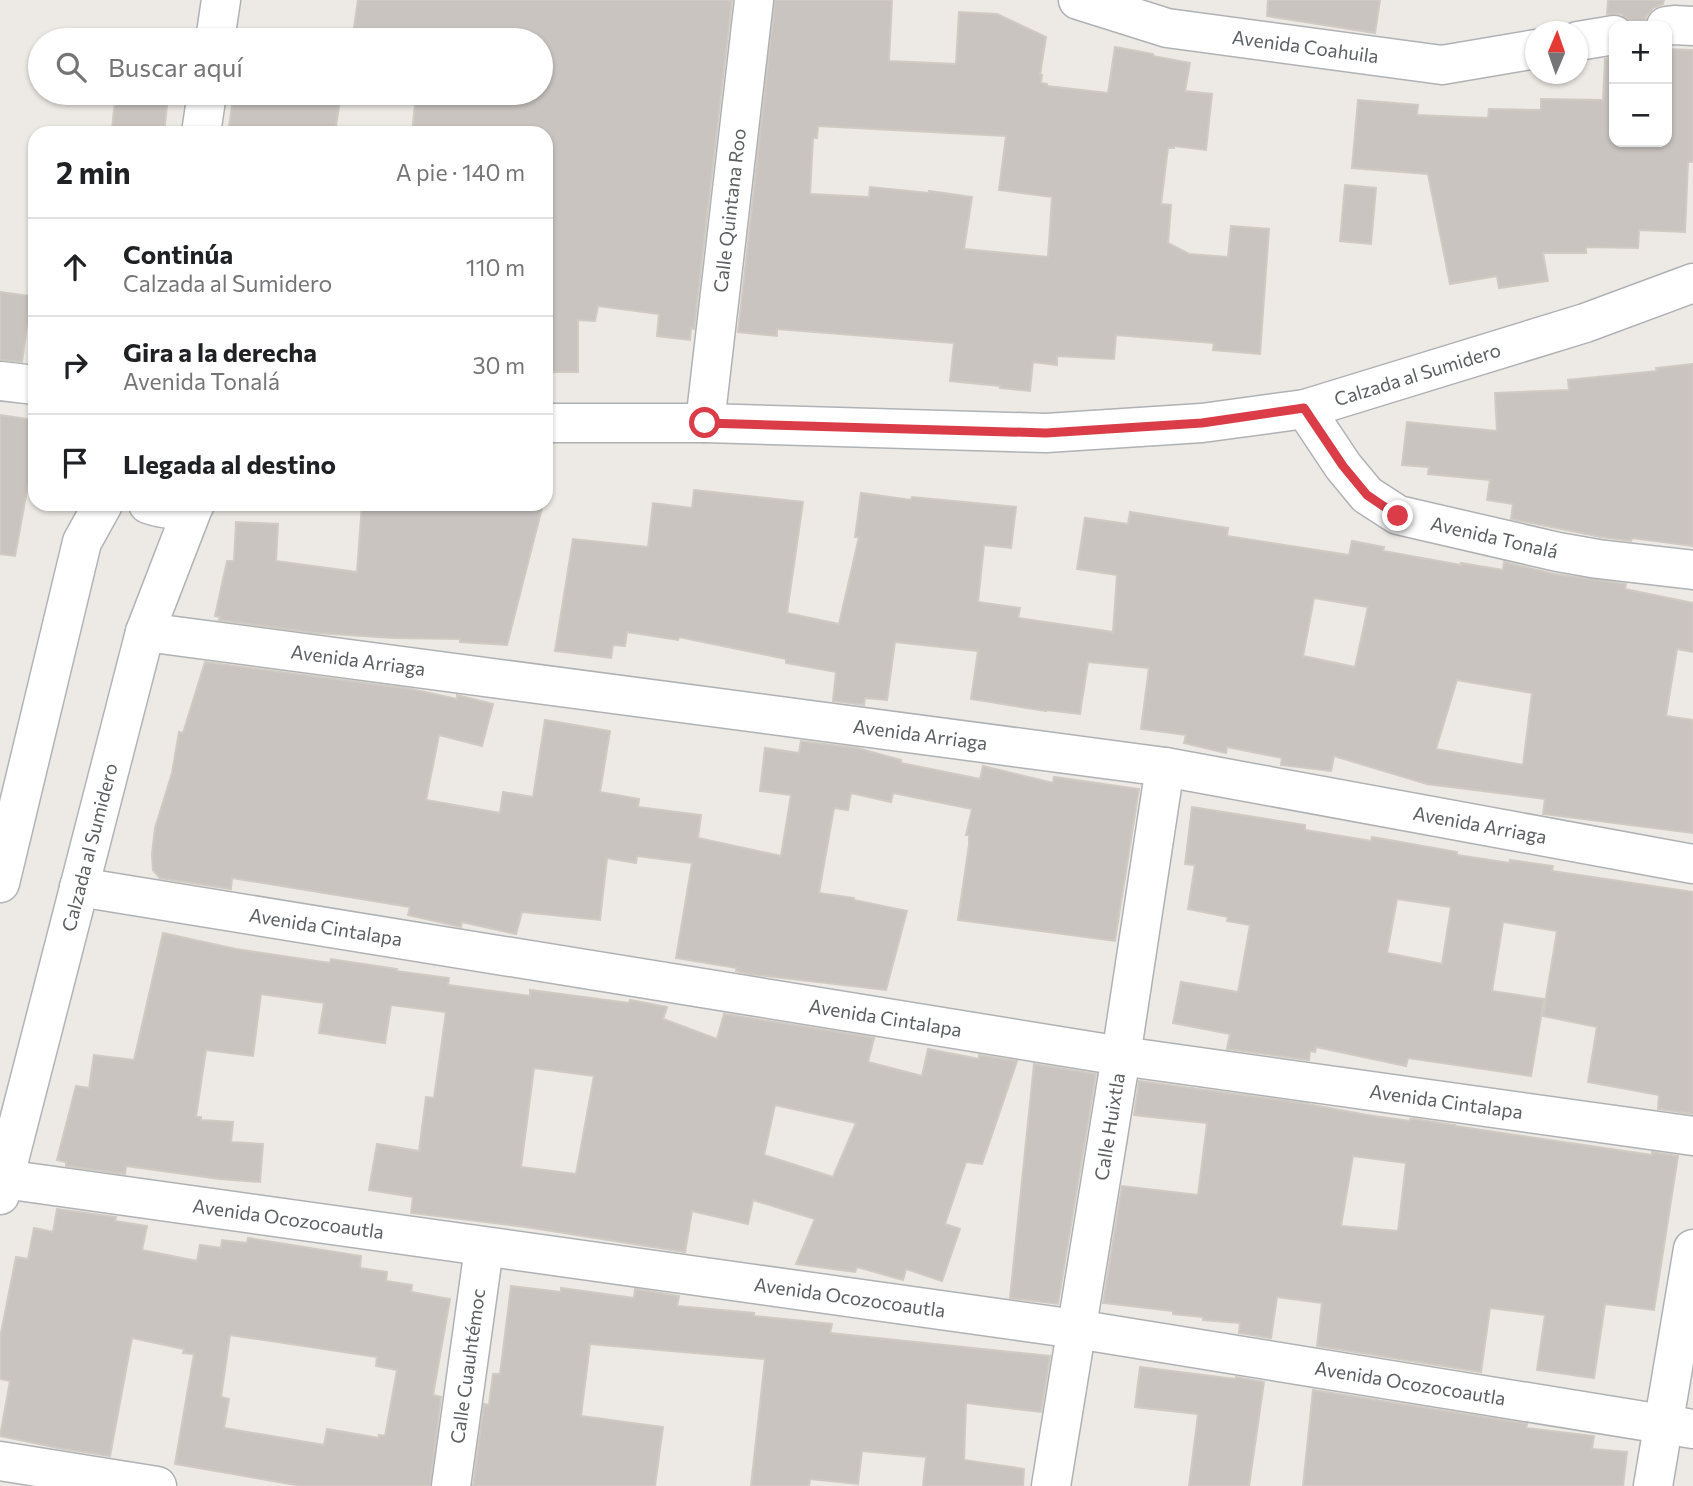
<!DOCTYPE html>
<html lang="es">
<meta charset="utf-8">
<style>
body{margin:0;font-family:Commissioner,sans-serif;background:#f2f2f2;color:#202124}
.controls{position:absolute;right:21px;top:21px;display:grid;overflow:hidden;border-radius:14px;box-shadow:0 2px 5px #0004}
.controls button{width:63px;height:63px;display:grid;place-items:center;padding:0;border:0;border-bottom:2px solid #e0e0e0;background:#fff;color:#202124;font:35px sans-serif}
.compass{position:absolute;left:1525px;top:21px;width:63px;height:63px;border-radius:50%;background:#fff;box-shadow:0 2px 5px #0004;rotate:2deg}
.stop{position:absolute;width:21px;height:21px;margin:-16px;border:5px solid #da3d48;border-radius:50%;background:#fff}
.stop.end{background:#da3d48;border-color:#fff;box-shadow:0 2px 7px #0008}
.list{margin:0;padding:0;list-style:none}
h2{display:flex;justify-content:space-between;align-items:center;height:91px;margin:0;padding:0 28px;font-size:30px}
h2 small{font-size:23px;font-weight:400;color:#757577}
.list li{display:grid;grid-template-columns:46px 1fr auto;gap:21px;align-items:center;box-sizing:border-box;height:98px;padding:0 28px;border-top:2px solid #e0e0e0}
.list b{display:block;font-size:26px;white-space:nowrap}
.list p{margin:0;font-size:23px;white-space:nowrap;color:#757577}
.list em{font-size:23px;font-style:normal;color:#757577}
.icon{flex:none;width:38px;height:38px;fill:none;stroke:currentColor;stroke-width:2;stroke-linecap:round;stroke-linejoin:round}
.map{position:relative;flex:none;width:1693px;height:1486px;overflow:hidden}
.search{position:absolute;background:#fff;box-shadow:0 2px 5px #0004;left:28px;top:28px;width:525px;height:77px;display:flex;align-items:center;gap:18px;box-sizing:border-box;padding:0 24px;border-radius:38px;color:#757577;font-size:26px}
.panel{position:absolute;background:#fff;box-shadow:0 2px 5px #0004;left:28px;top:126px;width:525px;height:385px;border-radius:21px}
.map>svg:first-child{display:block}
</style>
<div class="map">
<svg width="1693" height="1486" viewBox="0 0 1693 1486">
<rect width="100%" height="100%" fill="#ede9e4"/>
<g fill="#c9c4c0" stroke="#d1cac3" stroke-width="2" fill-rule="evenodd">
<polygon points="358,0 732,0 694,329 691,328 690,340 657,336 659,314 598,306 595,321 578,320 578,372 546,372 546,133 412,133 416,95 450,100 451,93 498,98 498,93 541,93 541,40 352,40"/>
<path d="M775 0H892L889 61 956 64 959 12 997 14 1046 37 1040 75H1042L1041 83 1047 84V86L1108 93 1115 47 1153 54V56L1190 63 1185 91 1212 94 1206 150 1174 146V148H1168L1161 204 1171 205 1168 243 1189 254 1228 257 1231 226 1269 229 1260 354 1213 350 1214 343 1116 335 1114 359 1057 356V365L1033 362 1030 391 1000 388 1001 386 950 381 954 343 777 329V336L738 332ZM818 126 1006 136 999 190 1052 197 1048 257 964 249 972 197 929 191V193L870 187 869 197 810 194 813 138H817Z"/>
<polygon points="1268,0 1380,0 1375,33 1267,16"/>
<polygon points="1608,0 1664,0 1663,4 1653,8 1646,17 1645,26 1633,26 1630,21 1621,14 1607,14"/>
<polygon points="1667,49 1693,50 1693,162 1688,162 1685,232 1639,230 1638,248 1586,247 1586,253 1543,253 1548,281 1499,288 1497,276 1450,284 1428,174 1352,168 1358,100 1418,105 1417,115 1488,118 1489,109 1541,110 1541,99 1603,100 1605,59 1614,57 1614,142 1667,142"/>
<polygon points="116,93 168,96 164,133 112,128"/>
<polygon points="234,93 341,93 335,133 320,133 291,129 291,133 228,133"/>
<polygon points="1345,185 1376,188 1371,244 1340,241"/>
<polygon points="0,292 31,296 22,362 0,360"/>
<polygon points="1693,364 1693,546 1632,538 1631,541 1601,537 1511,519 1513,504 1487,500 1490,480 1428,474 1429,467 1402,465 1407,422 1497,431 1495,393 1569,390 1568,380 1657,371 1656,368"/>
<polygon points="0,415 35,420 35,487 28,485 15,556 0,554"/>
<path d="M694 490 803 502 787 613 839 624 859 537H855L861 493 911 500 912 497 1016 507 1011 548 984 545 978 602 1020 608 1018 618 1113 632 1117 575 1077 569 1085 518 1128 524 1130 512 1228 528 1227 536 1349 555 1352 541 1384 547 1383 551 1461 565V563L1503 570 1504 562 1554 574 1626 584 1625 589 1693 603V652L1677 649 1666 716 1693 720V833L1543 814 1545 799 1427 784 1334 756 1331 771 1281 765 1282 758 1227 747 1226 753 1184 743 1186 735 1141 729 1149 668 1088 662 1080 714 1046 710V711L971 699 978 651 895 642 887 700 865 698 864 705 833 701 836 672 786 663V659L679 637 678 640 627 632 625 646 613 645 611 658 555 651 573 539 648 547 653 503 692 508ZM1314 598 1368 607 1355 667 1303 656ZM1457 680 1532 693 1523 765 1436 749Z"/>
<polygon points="362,504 543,504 507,645 460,642 460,639 393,638 317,633 219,620 220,617 215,616 227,561 234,561 236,522 278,524 276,561 357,572"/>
<polygon points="205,662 411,689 457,699 457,695 493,704 482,746 439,735 426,800 500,813 503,792 533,797 545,720 610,731 600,792 639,799 638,807 701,815 698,838 781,856 791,795 760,791 765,748 799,753 801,741 857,748 901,760 901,763 980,779 983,766 1053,783 1054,777 1139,789 1115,941 958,920 969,845 969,835 966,835 972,809 893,793 891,802 851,793 848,810 834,808 819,893 854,898 854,900 907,911 886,990 749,974 736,971 737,968 676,958 692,863 637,856 636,863 607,858 600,920 522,912 516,934 462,922 461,927 408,915 410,907 232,878 231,889 160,878 153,870 152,854 155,828 172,773 179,732 183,733"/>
<path d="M1192 807 1305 825V830L1371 841 1372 837 1457 852V855L1510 863V860L1553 866 1552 871 1693 892V1114L1658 1109 1659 1095 1588 1082 1597 1027 1543 1016 1557 931 1503 922 1492 991 1544 999 1531 1076 1408 1058 1406 1066 1316 1047 1315 1052 1310 1051 1309 1060 1227 1049 1230 1034 1173 1023 1181 982 1238 992 1250 925 1227 921 1228 917 1188 909 1195 865 1185 864ZM1397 899 1451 907 1442 964 1387 953Z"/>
<path d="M163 933 236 949 330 963 331 959 397 969 396 971 449 978 448 985 530 996V990L629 1003 630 1000 667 1007 663 1019 717 1039 724 1014 864 1036 874 1038 868 1062 922 1076 928 1049 979 1059V1055L1017 1061 982 1164 966 1162 945 1224 960 1229 942 1281 906 1269 903 1280 857 1267 855 1272 796 1264 815 1219 753 1200 748 1224 692 1211 685 1252 526 1227 411 1213 413 1197 369 1190 377 1144 419 1151 426 1097 434 1098 446 1012 391 1005 385 1043 319 1033 324 1003 261 994 253 1056 206 1050 196 1117H201V1120L233 1122 231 1142 263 1144 260 1182 220 1179 126 1166 125 1174 66 1166V1162L57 1160 76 1086 89 1088 94 1055 134 1060ZM534 1068 594 1076 576 1174 521 1167ZM775 1105 856 1123 833 1177 764 1155Z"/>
<polygon points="1034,1064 1096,1074 1058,1304 1010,1298"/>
<path d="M1139 1081 1302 1103 1367 1115 1410 1121V1119H1414L1455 1125V1126L1652 1155V1152L1678 1156 1654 1310 1605 1304 1594 1378 1537 1370 1545 1315 1490 1308 1481 1372 1317 1346 1322 1303 1277 1297 1271 1338 1239 1333 1240 1323 1203 1320V1317L1173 1314V1311L1103 1303 1122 1186 1198 1195 1207 1123 1134 1115ZM1353 1156 1406 1163 1398 1231 1341 1226Z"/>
<path d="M57 1209 116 1217 115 1221 147 1226 142 1250 197 1261 200 1245 221 1248 222 1240 247 1243 248 1238 361 1256 360 1268 387 1272 386 1281 412 1285 411 1292 450 1299 433 1395 441 1397 430 1486H302L175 1464 194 1354 183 1353 184 1349 132 1338 110 1456 58 1448 0 1436 10 1381 0 1379V1338L16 1257 28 1259 34 1228 53 1232ZM230 1335 377 1357 376 1366 397 1370 385 1436 379 1435V1438L327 1429 324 1445 224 1428 229 1399 221 1397Z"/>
<polygon points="511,1286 561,1292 561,1288 634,1298 635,1289 679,1296 677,1306 754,1313 754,1316 832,1324 830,1333 1050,1356 1041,1412 966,1403 964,1460 1024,1469 1023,1486 923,1486 926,1457 862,1451 858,1484 810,1479 809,1486 751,1486 765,1359 590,1344 581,1416 663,1427 655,1486 473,1486 484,1404 489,1405 493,1374 500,1374"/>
<polygon points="1140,1367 1235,1379 1236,1377 1264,1382 1249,1486 1189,1486 1198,1414 1135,1407"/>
<polygon points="1313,1390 1527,1424 1526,1428 1594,1436 1592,1449 1627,1452 1623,1486 1303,1486"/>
</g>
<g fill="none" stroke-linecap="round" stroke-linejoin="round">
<g stroke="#afb2b5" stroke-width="41">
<g id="minor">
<path id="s1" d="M1078 0 1167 28 1442 65 1536 49"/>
<polyline points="1666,26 1674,25 1693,26"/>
<polyline points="1578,41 1614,35"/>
<polyline points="0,381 35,385"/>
<path id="s2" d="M1305 409 1343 466 1367 495 1398 515 1558 552 1598 559 1693 570"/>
<path id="s3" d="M705 423 754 0"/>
<path id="s4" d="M145 632 1165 767 1693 864"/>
<path id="s5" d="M79 887 1121 1056 1693 1136"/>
<path id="s6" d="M4 1179 1076 1329 1693 1429"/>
<path id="s7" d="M451 1486 484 1248"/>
<path id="s8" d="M1051 1486 1121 1056 1165 767"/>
<polyline points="1653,1486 1693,1249"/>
</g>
</g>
<g stroke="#afb2b5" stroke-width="41">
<g id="tertiary">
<polyline points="215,40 221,0"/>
<polyline points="201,133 207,93"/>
<path id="s9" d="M546 423H705L1046 433 1202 423 1305 409 1585 323 1693 283"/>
<polyline points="0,1461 157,1486"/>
</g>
</g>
<g stroke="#b0b4b7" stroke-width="41">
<g id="secondary">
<path d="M148 504C165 510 178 511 195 504"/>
<polyline points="0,883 82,542 103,504"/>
<path id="s10" d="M0 1195 145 632 194 505"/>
</g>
</g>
<use href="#minor" stroke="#fff" stroke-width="38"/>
<use href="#tertiary" stroke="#fff" stroke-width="38"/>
<use href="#secondary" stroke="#fff" stroke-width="38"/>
</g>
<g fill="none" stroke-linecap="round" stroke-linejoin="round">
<polyline stroke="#da3d48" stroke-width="9" points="705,423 1046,433 1202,423 1304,408 1343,466 1367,495 1398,516"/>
</g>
<g text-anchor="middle" stroke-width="5" stroke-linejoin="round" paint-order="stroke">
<g font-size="19" fill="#5c6063" stroke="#fff">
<text dy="7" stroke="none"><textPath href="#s1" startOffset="233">Avenida Coahuila</textPath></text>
<text dy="7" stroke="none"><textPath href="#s3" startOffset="214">Calle Quintana Roo</textPath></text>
<text dy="7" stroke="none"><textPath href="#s9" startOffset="878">Calzada al Sumidero</textPath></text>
<text dy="7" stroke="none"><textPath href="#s2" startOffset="242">Avenida Tonalá</textPath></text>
<text dy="7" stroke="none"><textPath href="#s4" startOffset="215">Avenida Arriaga</textPath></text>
<text dy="7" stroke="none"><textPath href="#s4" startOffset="782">Avenida Arriaga</textPath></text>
<text dy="7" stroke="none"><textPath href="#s4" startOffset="1349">Avenida Arriaga</textPath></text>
<text dy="7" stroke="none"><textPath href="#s10" startOffset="359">Calzada al Sumidero</textPath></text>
<text dy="7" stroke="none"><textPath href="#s5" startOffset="250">Avenida Cintalapa</textPath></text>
<text dy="7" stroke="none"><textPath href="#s5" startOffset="817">Avenida Cintalapa</textPath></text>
<text dy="7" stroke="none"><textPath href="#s5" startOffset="1384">Avenida Cintalapa</textPath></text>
<text dy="7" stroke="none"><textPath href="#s8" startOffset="364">Calle Huixtla</textPath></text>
<text dy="7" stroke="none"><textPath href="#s6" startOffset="287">Avenida Ocozocoautla</textPath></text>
<text dy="7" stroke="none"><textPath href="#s6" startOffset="854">Avenida Ocozocoautla</textPath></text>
<text dy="7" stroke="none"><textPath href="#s7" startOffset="121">Calle Cuauhtémoc</textPath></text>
<text dy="7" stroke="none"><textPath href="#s6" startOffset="1421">Avenida Ocozocoautla</textPath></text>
</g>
</g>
</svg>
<div class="controls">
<button>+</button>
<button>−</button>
</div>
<svg class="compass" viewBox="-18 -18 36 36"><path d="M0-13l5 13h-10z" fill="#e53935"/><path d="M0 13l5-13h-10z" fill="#757577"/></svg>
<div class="stop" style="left:705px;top:423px"></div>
<div class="stop end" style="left:1398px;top:516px"></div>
<div class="search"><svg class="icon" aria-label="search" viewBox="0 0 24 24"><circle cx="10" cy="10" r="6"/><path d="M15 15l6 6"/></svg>Buscar aquí</div>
<section class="panel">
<h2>2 min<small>A pie · 140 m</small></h2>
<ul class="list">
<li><svg class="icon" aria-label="ahead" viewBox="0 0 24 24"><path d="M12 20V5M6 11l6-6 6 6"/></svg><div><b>Continúa</b><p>Calzada al Sumidero</p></div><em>110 m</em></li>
<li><svg class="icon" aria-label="right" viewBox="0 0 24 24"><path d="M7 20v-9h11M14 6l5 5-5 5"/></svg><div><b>Gira a la derecha</b><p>Avenida Tonalá</p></div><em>30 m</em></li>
<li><svg class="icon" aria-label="arrive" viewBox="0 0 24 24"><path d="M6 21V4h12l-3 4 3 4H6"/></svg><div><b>Llegada al destino</b></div></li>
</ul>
</section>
</div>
